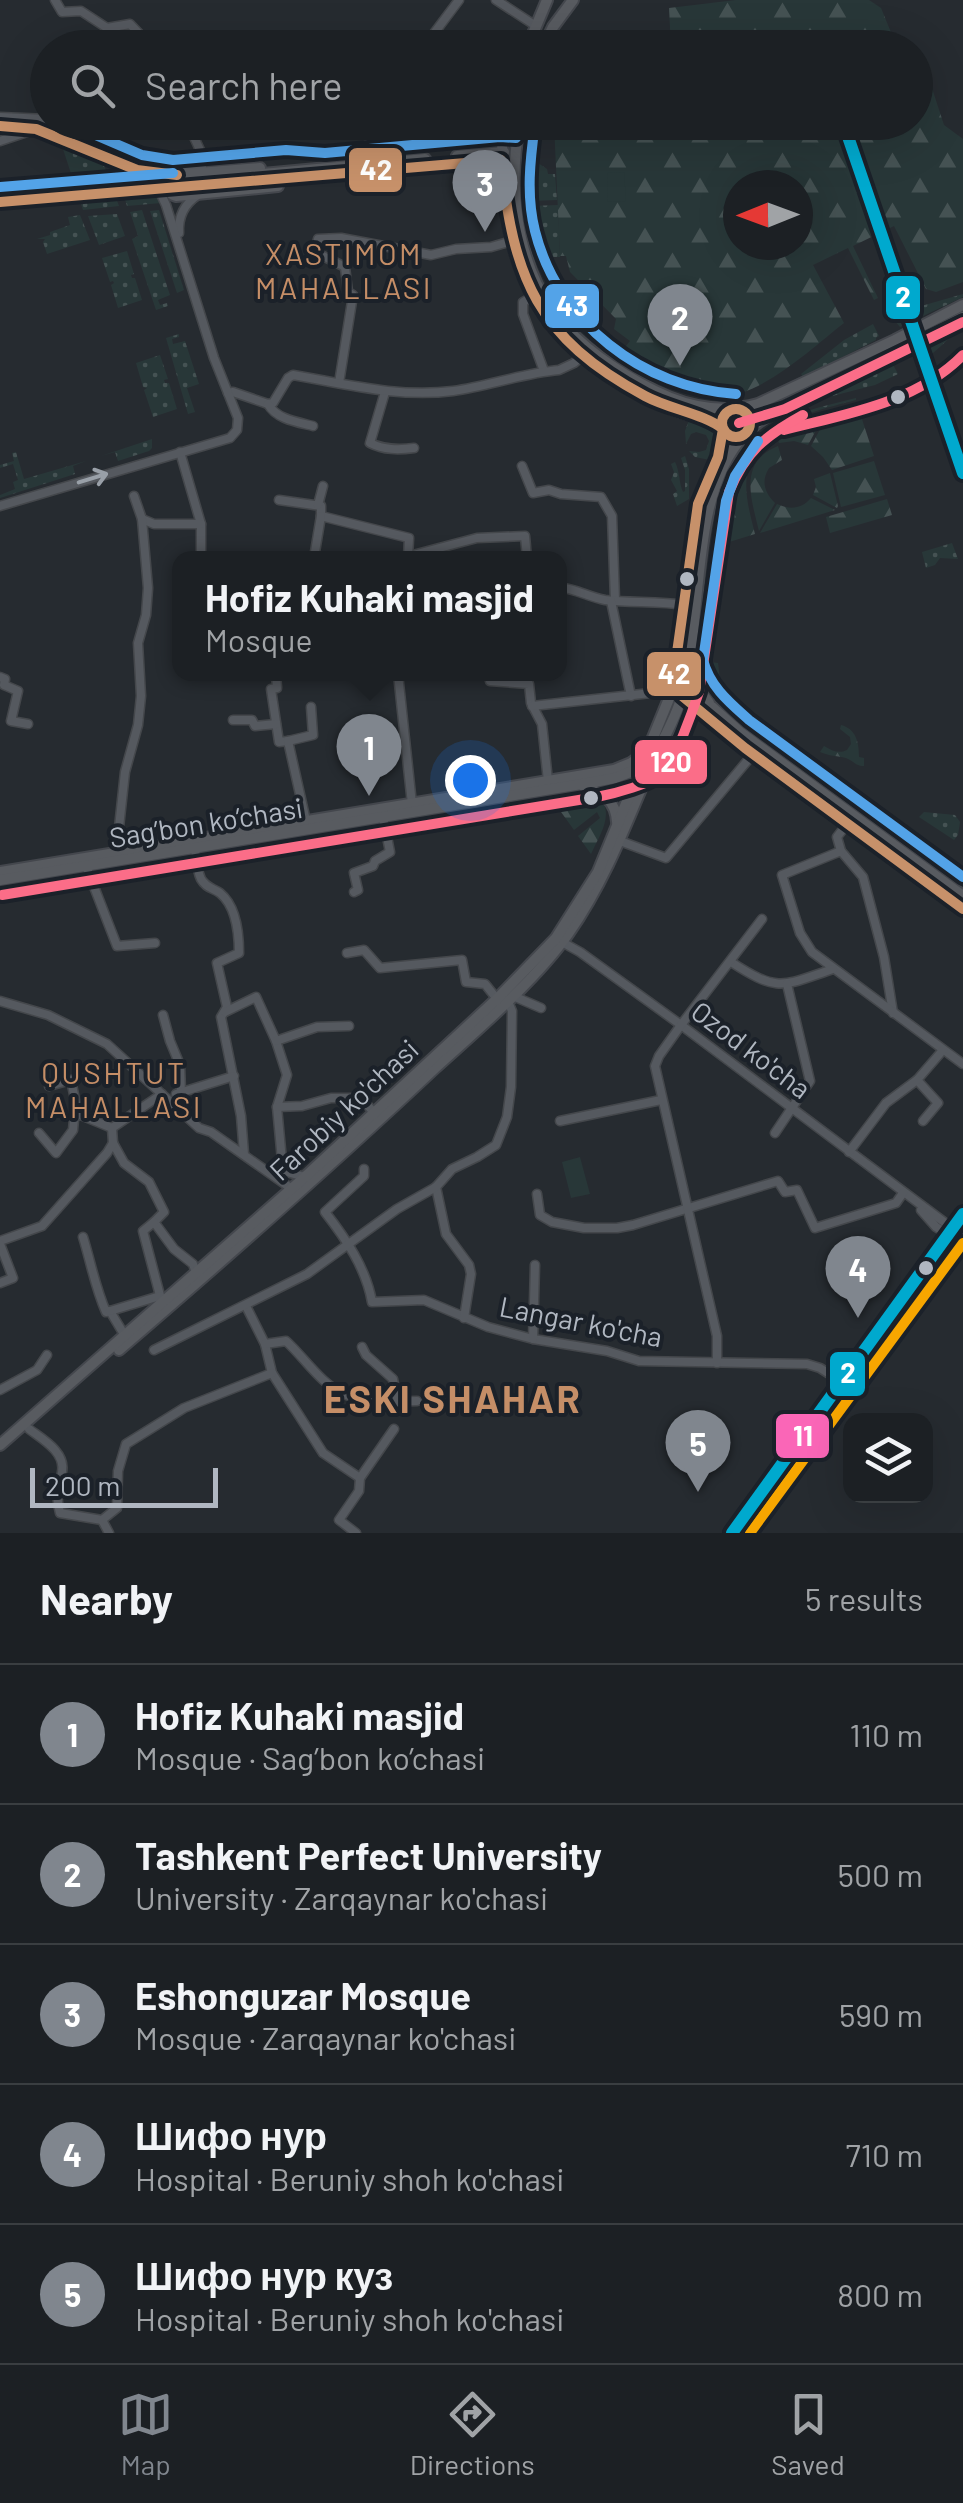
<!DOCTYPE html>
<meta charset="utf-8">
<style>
body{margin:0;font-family:Barlow,sans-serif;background:#292d31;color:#f1f3f6}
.controls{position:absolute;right:30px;bottom:30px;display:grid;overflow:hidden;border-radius:20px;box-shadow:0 10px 40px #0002}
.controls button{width:90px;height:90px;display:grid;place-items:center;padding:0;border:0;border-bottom:2px solid #3a3e41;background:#1c2024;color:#f1f3f6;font:50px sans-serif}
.compass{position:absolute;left:723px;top:170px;width:90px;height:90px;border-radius:50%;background:#1c2024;box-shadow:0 10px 40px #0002;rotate:269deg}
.scale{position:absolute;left:30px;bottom:25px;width:188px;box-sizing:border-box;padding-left:10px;border:5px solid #b0b7c1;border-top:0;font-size:28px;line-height:35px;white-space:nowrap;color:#b0b7c1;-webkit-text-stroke:8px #1b2129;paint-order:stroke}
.you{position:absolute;left:470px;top:780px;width:35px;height:35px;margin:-25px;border:8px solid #fff;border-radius:50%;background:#1a73e8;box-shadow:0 0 0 15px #1a73e833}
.badge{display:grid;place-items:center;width:65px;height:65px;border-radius:50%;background:#80868e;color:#fff;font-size:32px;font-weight:700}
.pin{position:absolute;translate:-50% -82px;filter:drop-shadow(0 2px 5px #0008)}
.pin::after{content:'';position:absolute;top:52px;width:35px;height:30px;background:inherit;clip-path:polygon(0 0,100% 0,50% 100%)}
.popup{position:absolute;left:172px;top:551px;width:395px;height:130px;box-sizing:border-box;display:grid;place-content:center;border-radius:20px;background:#1c2024;filter:drop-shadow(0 2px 8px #0005);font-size:32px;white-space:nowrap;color:#a0a3a6}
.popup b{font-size:38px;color:#f1f3f6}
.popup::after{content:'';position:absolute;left:50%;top:100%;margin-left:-20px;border:20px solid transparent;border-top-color:#1c2024}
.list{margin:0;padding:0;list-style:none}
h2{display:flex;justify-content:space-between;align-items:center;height:130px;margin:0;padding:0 40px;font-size:42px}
h2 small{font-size:32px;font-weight:400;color:#a0a3a6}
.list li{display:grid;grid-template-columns:65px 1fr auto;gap:30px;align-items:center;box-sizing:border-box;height:140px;padding:0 40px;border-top:2px solid #3a3e41}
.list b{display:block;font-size:38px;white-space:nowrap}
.list p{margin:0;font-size:32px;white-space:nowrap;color:#a0a3a6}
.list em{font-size:32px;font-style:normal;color:#a0a3a6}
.icon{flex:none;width:55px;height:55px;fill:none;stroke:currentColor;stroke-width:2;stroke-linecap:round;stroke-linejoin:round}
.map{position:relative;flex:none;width:963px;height:1533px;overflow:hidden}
.search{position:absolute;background:#1c2024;box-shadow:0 10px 40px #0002;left:30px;right:30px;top:30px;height:110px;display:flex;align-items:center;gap:25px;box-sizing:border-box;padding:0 35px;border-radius:55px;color:#a0a3a6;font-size:38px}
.sheet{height:830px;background:#1c2024}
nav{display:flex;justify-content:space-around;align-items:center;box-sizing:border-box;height:140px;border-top:2px solid #3a3e41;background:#1c2024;font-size:28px;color:#a0a3a6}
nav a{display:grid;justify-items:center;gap:5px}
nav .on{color:#80868e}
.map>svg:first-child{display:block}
</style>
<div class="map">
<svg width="963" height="1533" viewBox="0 0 963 1533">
<defs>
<pattern id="grass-dots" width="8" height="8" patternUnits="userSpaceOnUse" patternTransform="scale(2.5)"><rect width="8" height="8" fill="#283738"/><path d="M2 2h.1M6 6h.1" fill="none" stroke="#455253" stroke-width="1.8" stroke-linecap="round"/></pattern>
<pattern id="forest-firs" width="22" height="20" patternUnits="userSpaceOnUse" patternTransform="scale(2.5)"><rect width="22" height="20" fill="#283738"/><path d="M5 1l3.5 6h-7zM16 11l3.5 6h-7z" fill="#455253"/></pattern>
</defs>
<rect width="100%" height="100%" fill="#262b30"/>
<g fill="url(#grass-dots)">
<polygon points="67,144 102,160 119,206 83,210 63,149"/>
<polygon points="532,159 547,169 548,174 555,174 557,200 531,201 530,179"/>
<polygon points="115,166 148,179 161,203 127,206"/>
<polygon points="558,205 560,257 543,257 533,223 531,206"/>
<polygon points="142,210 170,295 158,300 160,305 167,303 168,306 156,310 132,239 138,236 130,212"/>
<polygon points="159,210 184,290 177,293 150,211"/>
<polygon points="117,214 125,236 99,245 88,216"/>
<polygon points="80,215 90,240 47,254 43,242 45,239 37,239 50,235 50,232 70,225 68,217"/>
<polygon points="127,251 134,274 131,275 132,278 135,278 142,300 118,308 111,285 114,283 113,281 110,282 102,258"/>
<polygon points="963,294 963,297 900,327 890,315"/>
<polygon points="873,324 879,336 876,338 876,340 803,377 801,374 844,340"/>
<path d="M963 325C949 338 934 354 918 364L911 352Z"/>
<polygon points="179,334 179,337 172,339 173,344 185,341 199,384 187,388 195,412 188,414 166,338"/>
<polygon points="160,355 168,379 164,380 165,383 169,383 177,409 153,417 144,390 147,388 143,387 136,363"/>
<polygon points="891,361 898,374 875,385 809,402"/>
<path d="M856 398V400C818 410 760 424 735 458 726 471 721 487 718 503L715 502C730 428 790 414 856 398Z"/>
<path d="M689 420C705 423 717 424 719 443L710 460 695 457 689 451 699 452 706 450 709 441 706 435 696 432 691 434 686 444 685 431Z"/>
<polygon points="152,439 152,448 149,451 118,461 115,452 101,456"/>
<polygon points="16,452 24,479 86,461 73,466 75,474 0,498 0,495 15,489 13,482 18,480 13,464 0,468 0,465 14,461 12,453"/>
<path d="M685 456 689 469V499L677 506 673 494 677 491 671 480 674 472 671 464 675 462C680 472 679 484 683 492L685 491V470L681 458Z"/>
<polygon points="952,543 958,559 940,558 935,565 926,568 922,552"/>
<polygon points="924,812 955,815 960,822 958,835 954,840 919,817"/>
</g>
<g fill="url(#forest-firs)" fill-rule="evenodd">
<polygon points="736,0 869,0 881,8 897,47 671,47 669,8"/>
<path d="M916 65 927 73 944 125 963 139V282L936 292 926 289 894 226 853 246 878 298 874 300 848 248 813 265 844 323C808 351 751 407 704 396 675 389 647 366 622 351L630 341 614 329 616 319 570 272 566 256H560L554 123 916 122ZM738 185H798V245H738Z"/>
<polygon points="857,404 874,456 832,470 823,457 811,446 830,411"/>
<polygon points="826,412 808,445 794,441 779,443 776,432"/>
<path d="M773 433 776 443C734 460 746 498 755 534L713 547C722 497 725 458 773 433Z"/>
<path d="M778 446 782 460 769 468C761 481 764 492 775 503L759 531C751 498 738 462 778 446Z"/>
<polygon points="874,461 885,495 841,507 833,473"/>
<polygon points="830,473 838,506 837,508 813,495 816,487 814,479"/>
<path d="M811 498 835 510 760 533 777 504C790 510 802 509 811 498Z"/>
<polygon points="887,499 892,515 830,533 826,517"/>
<path d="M701 661 718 663 721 689 715 693C707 682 704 673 701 661Z"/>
<path d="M841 725C856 729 859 742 859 757L864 758V766C855 766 854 761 846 758 838 756 829 756 820 752L824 746C832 751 839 754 847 750L851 744 850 737 840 729Z"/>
<path d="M585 797 602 801C613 817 598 838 591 854L578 836 600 818 597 812 574 830 556 805 499 812V808Z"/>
</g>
<g fill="#283738">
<polygon points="624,172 626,201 608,202 607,173"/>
<polygon points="580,1157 590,1194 571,1198 562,1162"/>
</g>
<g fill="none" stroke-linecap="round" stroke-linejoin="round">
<polyline stroke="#3b4046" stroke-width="10" stroke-dasharray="10 5" stroke-linecap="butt" points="0,196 179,181"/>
<g stroke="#44474b" stroke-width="11">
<g id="minor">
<polyline points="55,0 62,12 81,11 107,28 130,24 153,48"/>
<polyline points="496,0 536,26"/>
<polyline points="423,48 459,0"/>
<polyline points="0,117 48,119"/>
<path d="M58 122C70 129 81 137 93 143 128 161 163 166 202 167"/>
<polyline points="187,122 200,150 202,169"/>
<path d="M0 126C49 122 89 153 134 169 146 173 160 173 173 175"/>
<polyline points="0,141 33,130"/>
<polyline points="370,167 369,143 371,122"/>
<path d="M179 233C178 216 184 204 198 195"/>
<polyline points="538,294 523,302 523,314 544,371"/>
<polyline points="339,383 353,295 348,292 345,267 315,252 318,239 341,238 431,255 456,249 491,247 512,241"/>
<path d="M385 392 370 443C384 450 398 450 414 448"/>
<path d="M228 393 233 392 268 404 273 403 288 378 293 375C346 384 399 398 453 391 489 386 523 373 559 370L574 363 582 356"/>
<path d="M268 404C276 419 297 422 313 426"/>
<polyline points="180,452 201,524 201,558"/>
<polyline points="522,466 533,493 549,490 561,494 601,497 612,516 615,600"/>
<polyline points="279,500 321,506 321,516"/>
<polyline points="318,505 323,486"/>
<polyline points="0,506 230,438 237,430 238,418 214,358 166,205 157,186 138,170"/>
<polyline points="321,516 409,538 408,558"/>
<polyline points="142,519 154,524 201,524"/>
<polyline points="315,552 321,516"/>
<polyline points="409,556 477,538 525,536 527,558"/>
<path d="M559 587C576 589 589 597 605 600 631 603 658 601 685 605"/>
<polyline points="611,601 631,696"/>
<polyline points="276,674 277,688 271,689 279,742 288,741"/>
<polyline points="398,674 412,804"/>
<polyline points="489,674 490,681 529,684 531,703 542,724 548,781"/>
<polyline points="0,677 5,679 4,685 18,691 11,721 28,724"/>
<polyline points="532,706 660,692 670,693"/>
<polyline points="233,720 252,720 255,726 276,724"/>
<polyline points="288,741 306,821"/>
<polyline points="288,741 313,735 311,707"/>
<polyline points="847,824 837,837 841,851 863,877 884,957 893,1013"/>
<polyline points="620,841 666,858 753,754"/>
<path d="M195 848C196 858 197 871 201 879 206 888 213 888 220 893 236 906 239 934 239 953L217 963 227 1007 221 1017 241 1116 244 1154"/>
<polyline points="841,851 782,875 800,933 812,952 963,1064"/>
<polyline points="116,855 125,772 138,725 141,696 138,643 146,615 148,588 142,519 134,496"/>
<polyline points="86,866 117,946 155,943"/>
<polyline points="354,892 358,890 354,873 373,866 375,861 390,852 383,817"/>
<polyline points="560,941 580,952 681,1025 944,1222 953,1230 952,1233"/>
<polyline points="347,953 364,950 380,968 462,960 466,982 485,984 497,999"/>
<path d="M731 962C779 993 782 986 833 969"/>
<polyline points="513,996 541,1008"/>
<polyline points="0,1001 48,1015 107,1044 199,1128 211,1132 292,1189"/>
<polyline points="225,1012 256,997 276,1041 287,1075 277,1107 283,1171 305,1177"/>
<polyline points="163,1015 170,1041 180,1065 181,1093"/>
<polyline points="276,1041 317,1027 349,1026"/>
<polyline points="49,1086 71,1080 78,1114 112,1128"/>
<polyline points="176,1094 234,1076"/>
<polyline points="277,1107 302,1106 331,1098 357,1098 364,1101 374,1113"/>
<polyline points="560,1121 661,1100"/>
<polyline points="923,1121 938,1103 917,1080 943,1050"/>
<polyline points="39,1133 56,1153 73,1130 74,1119 78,1114"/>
<polyline points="775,1133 810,1081 787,984"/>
<polyline points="113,1143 124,1163 149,1182 164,1212 154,1222 174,1249 193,1264 196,1273"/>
<polyline points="849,1152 886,1103 917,1080"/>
<path d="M364 1169V1176L325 1212C346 1239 366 1268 372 1302L424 1300 488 1327 533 1339 607 1351 639 1361 807 1364 820 1368 842 1382"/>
<polyline points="436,1187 446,1234 469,1265 471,1274 464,1318"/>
<polyline points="537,1194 540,1215 552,1222 584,1228 617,1228 633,1225 778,1181 785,1192 797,1190 815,1228 896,1203 903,1193"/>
<polyline points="921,1210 936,1227 951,1236"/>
<polyline points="154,1222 143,1231 162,1303"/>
<path d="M83 1237C91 1263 95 1287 106 1312L110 1311 125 1336"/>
<polyline points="0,1241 42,1226 107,1153 113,1143 112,1128 162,1094"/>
<polyline points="0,1244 13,1278 0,1283"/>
<polyline points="246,1306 265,1344 272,1373 323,1453 360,1478"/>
<polyline points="110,1311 160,1296"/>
<polyline points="533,1339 535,1265"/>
<path d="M265 1344 286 1341C305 1358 321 1385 346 1395 364 1402 398 1402 417 1401"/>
<polyline points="362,1347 366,1355 393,1379 397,1402"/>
<polyline points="154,1350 307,1274 397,1209 436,1187 452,1169 477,1157 496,1145 507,1117 511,1087 512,1011 507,999"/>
<polyline points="717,1363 717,1336 655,1066 659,1056 681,1025 762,919"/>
<polyline points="0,1390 37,1370 47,1355"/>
<path d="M29 1429C42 1439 66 1452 62 1472 59 1491 55 1492 60 1513L102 1520"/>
<polyline points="109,1533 102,1520 117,1508 118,1471 126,1444 184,1408 272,1373"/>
<polyline points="356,1533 339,1520 359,1491 360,1478 394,1429"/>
</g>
</g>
<g stroke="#44474d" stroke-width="14">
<g id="major">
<polyline points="527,48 547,0"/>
<polyline points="543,48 553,27 573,0"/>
<path d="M520 122C508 184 515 256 551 309 573 341 606 364 640 383 677 404 716 416 758 404L895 340 963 305"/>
<polyline points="457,156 504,152"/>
<path d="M260 168 173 175 168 180C166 187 168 194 176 196L278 186"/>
<polyline points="252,175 425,159"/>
<polyline points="179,187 504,160"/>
<circle cx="736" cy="423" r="14"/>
<polyline points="688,666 696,685 709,703"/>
<polyline points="681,695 753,754 963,909"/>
<polyline points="689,699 712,707 740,732 963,896"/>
<path d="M584 787C603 792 616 801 617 822"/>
<polyline points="0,872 614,770 631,763 645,753"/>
<polyline points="0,880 594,782 615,778 643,767"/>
<path d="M119 1350C226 1258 332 1165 435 1068 478 1029 535 981 568 934 605 881 626 824 651 765 661 742 675 721 682 696 704 619 688 496 744 435 762 414 797 402 822 389 869 365 916 341 963 317"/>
<path d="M0 1445 305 1177 497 999 556 938 598 872 668 701 675 671 698 504C705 478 726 455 723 429 710 417 697 418 681 412 666 407 652 400 639 393 557 348 515 293 505 199 502 173 500 148 505 122"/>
<polyline points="731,1533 963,1218"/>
<polyline points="746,1533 803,1460 877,1353 963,1235"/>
</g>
</g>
<use href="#minor" stroke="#55595f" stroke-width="8"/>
<use href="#major" stroke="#585b60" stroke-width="10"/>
<g stroke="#1b2129" stroke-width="18">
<g id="bus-1">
<polyline points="0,126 36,129 137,170 177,175"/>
<path d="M0 202 501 160C513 278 537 338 645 396 669 409 704 414 723 429L718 457 698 504 673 681 682 696 745 748 963 909"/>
<circle cx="736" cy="423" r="14"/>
</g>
</g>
<g stroke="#1b2129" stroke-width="18">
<g id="bus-2">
<polyline points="739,423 785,409 963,322"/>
<path d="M784 430C846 414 916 403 963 355"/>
<path d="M2 895 597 797C613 794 652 784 664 772 675 761 693 710 699 692L729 492C746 451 765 436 803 415"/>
</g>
</g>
<g stroke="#1b2129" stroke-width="18">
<g id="bus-3">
<polyline points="65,122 142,155 173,160 286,150 325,153 500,137 516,138"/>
<path d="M535 124C530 160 526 196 535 231 558 323 643 388 736 394"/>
<polyline points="0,187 173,173"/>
<path d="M758 441 735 476 726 501 703 660C710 687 730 703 749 720L963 877"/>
</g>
</g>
<g stroke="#1b2129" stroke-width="18">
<polyline id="bus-4" points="731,1533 963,1218"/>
</g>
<g stroke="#1b2129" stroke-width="18">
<polyline id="bus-5" points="750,1533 963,1243"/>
</g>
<use href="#bus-1" stroke="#c7916a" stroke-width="10"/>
<use href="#bus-2" stroke="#fb6d88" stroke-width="10"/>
<use href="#bus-3" stroke="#53a3e8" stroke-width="10"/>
<use href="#bus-4" stroke="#fa66b7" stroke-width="10"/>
<use href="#bus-5" stroke="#f7a600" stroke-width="10"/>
<g stroke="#1b2129" stroke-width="20">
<g id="metro-1">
<polyline points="843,122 963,473"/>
<polyline points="732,1533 963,1214"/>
</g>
</g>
<use href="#metro-1" stroke="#00a9ce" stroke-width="12"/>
</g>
<defs><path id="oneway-shaft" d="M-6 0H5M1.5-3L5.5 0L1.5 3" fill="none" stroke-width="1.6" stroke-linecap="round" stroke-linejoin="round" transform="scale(2.5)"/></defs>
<use stroke="#99a0a8" href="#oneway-shaft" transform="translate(93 478) rotate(-17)"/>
<g fill="#b0b7c1" stroke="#1b2129" stroke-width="4">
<circle cx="898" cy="397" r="9"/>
<circle cx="687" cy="579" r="9"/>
<circle cx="591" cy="798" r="9"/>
<circle cx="926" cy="1268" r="9"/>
</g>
<g text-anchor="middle" stroke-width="8" stroke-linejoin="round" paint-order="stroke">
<g font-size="28" fill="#b0b7c1" stroke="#1b2129">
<text transform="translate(206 823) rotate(-9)" y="10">Sag’bon ko’chasi</text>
<text transform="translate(751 1050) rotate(37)" y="10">Ozod ko'cha</text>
<text transform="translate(344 1110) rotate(-43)" y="10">Farobiy ko'chasi</text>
<text transform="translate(581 1322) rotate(11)" y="10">Langar ko'cha</text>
</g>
<g font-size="30" letter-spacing="2.5" fill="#c58e67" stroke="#1b2129">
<text x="344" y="265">XASTIMOM<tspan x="344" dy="34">MAHALLASI</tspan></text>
<text x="114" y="1084">QUSHTUT<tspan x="114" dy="34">MAHALLASI</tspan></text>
</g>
<g font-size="38" font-weight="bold" letter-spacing="2.5" fill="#c58e67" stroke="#1b2129">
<text x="453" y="1413">ESKI SHAHAR</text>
</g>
</g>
<g stroke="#1b2129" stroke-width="4">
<rect x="347" y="146" width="57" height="48" rx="10" fill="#c7916a"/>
<rect x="884" y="274" width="38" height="47" rx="10" fill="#00a9ce"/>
<rect x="543" y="282" width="58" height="48" rx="10" fill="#53a3e8"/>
<rect x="645" y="650" width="58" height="48" rx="10" fill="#c7916a"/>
<rect x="633" y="738" width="76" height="48" rx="10" fill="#fb6d88"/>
<rect x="828" y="1350" width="39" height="48" rx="10" fill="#00a9ce"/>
<rect x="774" y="1412" width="57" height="48" rx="10" fill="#fa66b7"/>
</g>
<g font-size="28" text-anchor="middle" font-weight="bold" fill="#fff">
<text x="376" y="180">42</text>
<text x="903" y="307">2</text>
<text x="572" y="316">43</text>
<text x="674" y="684">42</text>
<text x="671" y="772">120</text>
<text x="848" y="1383">2</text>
<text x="803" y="1446">11</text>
</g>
</svg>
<div class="controls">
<button><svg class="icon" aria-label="layers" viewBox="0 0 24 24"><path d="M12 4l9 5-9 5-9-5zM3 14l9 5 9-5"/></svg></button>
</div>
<svg class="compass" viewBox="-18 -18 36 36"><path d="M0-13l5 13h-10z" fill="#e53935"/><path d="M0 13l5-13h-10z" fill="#a0a3a6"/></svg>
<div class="scale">200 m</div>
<div class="you"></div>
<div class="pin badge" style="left:369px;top:796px">1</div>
<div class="popup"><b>Hofiz Kuhaki masjid</b>Mosque</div>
<div class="pin badge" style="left:680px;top:366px">2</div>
<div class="pin badge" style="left:485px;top:232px">3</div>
<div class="pin badge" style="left:858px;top:1318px">4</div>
<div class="pin badge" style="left:698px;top:1492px">5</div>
<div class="search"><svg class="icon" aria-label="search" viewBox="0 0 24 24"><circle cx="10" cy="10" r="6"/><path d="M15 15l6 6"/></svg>Search here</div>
</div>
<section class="sheet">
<h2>Nearby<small>5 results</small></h2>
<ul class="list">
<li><span class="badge">1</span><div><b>Hofiz Kuhaki masjid</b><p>Mosque · Sag’bon ko’chasi</p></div><em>110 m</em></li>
<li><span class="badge">2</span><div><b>Tashkent Perfect University</b><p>University · Zarqaynar ko'chasi</p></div><em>500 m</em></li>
<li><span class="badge">3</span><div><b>Eshonguzar Mosque</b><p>Mosque · Zarqaynar ko'chasi</p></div><em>590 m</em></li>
<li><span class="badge">4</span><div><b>Шифо нур</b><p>Hospital · Beruniy shoh ko'chasi</p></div><em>710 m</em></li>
<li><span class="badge">5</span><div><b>Шифо нур куз</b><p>Hospital · Beruniy shoh ko'chasi</p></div><em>800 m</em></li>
</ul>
</section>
<nav>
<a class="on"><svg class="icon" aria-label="map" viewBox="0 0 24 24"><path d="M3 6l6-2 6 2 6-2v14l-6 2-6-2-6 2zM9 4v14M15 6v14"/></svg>Map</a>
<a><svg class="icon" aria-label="directions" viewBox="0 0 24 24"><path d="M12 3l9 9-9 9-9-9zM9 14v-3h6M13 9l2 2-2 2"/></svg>Directions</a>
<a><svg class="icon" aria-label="saved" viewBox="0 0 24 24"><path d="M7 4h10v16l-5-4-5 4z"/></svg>Saved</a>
</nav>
